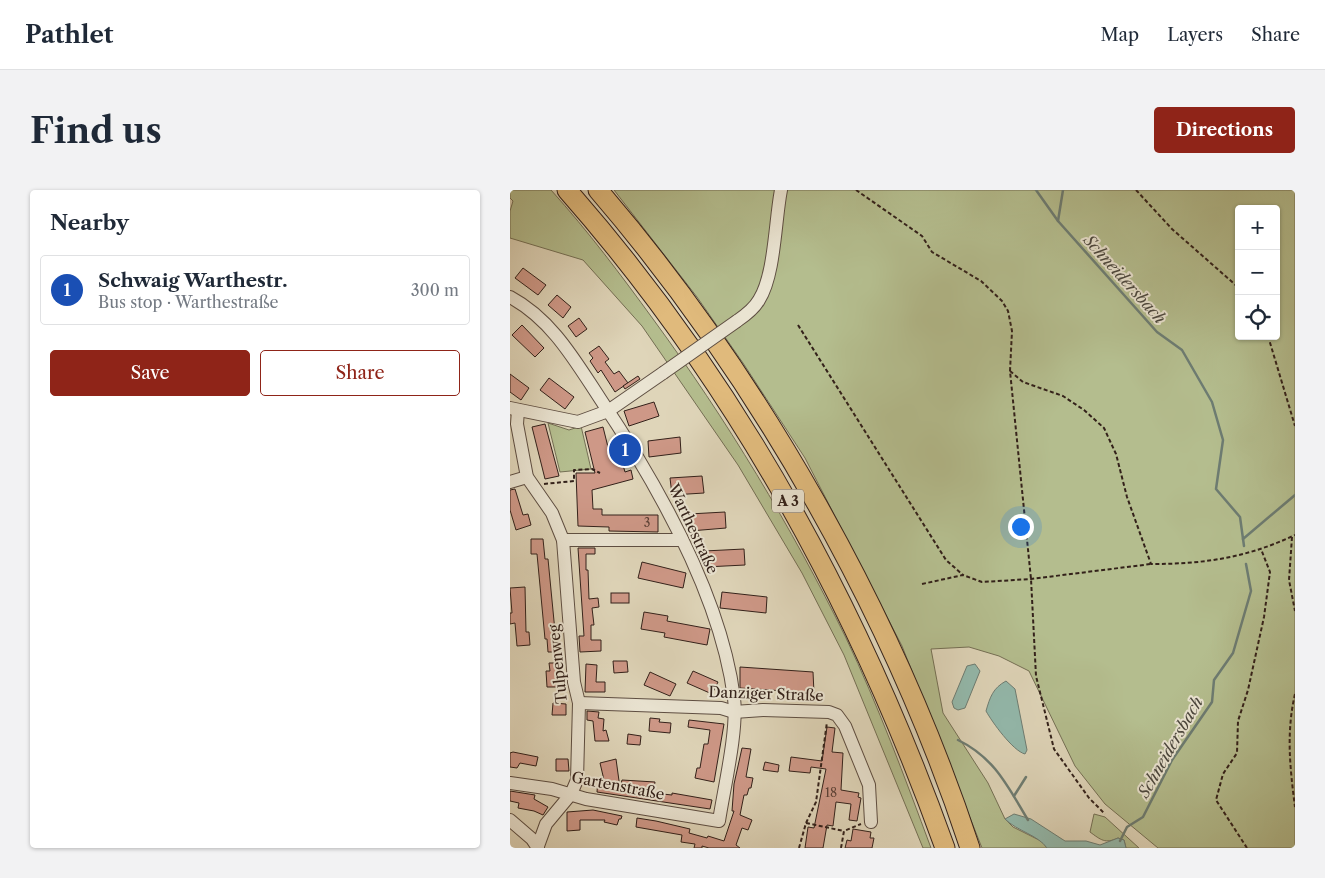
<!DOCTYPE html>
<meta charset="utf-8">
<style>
body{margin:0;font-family:"Libre Caslon Text",serif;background:#f2f2f3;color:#1f2937}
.controls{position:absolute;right:15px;top:15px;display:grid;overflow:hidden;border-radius:5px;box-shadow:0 1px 4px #0004}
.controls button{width:45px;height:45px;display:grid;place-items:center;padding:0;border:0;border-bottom:1px solid #e0e1e3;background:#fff;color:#1f2937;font:25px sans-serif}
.you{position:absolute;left:510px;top:336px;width:18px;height:18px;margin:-12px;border:4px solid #fff;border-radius:50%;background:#1a73e8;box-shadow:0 0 0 8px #1a73e833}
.badge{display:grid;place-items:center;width:32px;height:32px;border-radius:50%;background:#8f2418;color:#fff;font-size:16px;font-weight:700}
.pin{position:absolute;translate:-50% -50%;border:2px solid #fff;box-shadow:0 1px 5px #0006}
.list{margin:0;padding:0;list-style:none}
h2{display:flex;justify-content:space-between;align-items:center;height:65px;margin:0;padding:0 20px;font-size:21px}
h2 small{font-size:16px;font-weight:400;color:#747a83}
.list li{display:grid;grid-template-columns:32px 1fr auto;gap:15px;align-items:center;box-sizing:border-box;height:70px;margin:0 10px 10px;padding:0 10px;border:1px solid #e0e1e3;border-radius:5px}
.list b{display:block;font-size:19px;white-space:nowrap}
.list p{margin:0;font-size:16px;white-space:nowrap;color:#747a83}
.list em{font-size:16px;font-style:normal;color:#747a83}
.actions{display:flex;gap:10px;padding:15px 20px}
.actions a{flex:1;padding:11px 0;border:1px solid #8f2418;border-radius:5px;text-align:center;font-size:18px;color:#8f2418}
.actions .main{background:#8f2418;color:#fff}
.icon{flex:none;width:28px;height:28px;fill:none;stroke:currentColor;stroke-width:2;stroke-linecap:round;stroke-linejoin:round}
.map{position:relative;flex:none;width:785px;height:658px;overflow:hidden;border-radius:5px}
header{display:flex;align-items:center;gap:30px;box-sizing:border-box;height:70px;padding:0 25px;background:#fff;border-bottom:1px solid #e0e1e3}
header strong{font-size:24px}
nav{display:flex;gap:28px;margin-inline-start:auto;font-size:18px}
.intro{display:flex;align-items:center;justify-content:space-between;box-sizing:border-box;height:120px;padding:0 30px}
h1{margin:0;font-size:35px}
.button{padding:12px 22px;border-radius:5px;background:#8f2418;color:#fff;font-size:18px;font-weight:700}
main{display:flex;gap:30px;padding:0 30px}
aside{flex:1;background:#fff;border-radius:5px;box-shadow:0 1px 4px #0004}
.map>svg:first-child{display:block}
</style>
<header>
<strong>Pathlet</strong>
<nav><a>Map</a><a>Layers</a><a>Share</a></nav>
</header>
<div class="intro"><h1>Find us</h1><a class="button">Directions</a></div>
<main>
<aside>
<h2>Nearby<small></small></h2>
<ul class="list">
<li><span class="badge" style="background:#1a4fb4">1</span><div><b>Schwaig Warthestr.</b><p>Bus stop · Warthestraße</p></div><em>300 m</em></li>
</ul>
<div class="actions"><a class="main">Save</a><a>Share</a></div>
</aside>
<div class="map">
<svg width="785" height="658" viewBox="0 0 785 658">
<rect width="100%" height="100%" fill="#dfd5b9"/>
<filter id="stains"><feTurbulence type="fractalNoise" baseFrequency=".004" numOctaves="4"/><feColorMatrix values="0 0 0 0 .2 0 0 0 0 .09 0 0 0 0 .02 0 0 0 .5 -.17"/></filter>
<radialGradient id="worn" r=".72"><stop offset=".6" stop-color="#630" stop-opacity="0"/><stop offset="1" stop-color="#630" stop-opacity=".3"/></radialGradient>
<g fill="#b4bd8e" stroke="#746f54" fill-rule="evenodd">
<path d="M0 0H41C78 41 111 85 143 129 217 230 281 336 336 448 368 515 395 588 421 658H413L334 465 292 383 228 275 132 136 73 70 0 48V21L3 11 0 8Z"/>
<path d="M104 0H785V658H648L595 614 565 576 519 481 489 466 459 457 421 459 433 523 478 593 495 629 503 637 533 652 537 658H472L392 456 295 268 233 173 187 107ZM729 19H766V146H729Z"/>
<polygon points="38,233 59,240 71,236 81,279 50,282"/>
<path d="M584 624 595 627 629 658H616L614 650 608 648C595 654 591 650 580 642Z"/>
</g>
<g fill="#93b9ac" stroke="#6d7c72">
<polygon points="465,474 470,481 455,518 448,520 444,518 442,512 457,476"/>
<path d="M496 491 505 499 517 560 515 564C503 561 482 532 476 521 480 507 483 498 496 491Z"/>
<path d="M504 624 521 629 555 651H576L590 655 608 648 614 650 616 658H537C528 645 507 641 495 629Z"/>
</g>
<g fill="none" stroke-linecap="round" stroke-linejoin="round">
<g stroke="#6d7c72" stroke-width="2.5">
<polyline points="526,0 548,31 647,142 672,160 702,212 713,250 706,299 730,327 734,356"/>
<polyline points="548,31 553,0"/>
<polyline points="733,349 785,305"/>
<path d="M448 550C485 568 498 597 518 630"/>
<polyline points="504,606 516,587"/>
<polyline points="610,651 617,637 633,627 662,570 702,512 704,490 723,463 741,401 736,374"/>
</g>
</g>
<g fill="#ce9887" stroke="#33211a">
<polygon points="13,78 36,95 28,105 5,88"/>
<polygon points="47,105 61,117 53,128 38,115"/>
<polygon points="69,128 77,139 66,147 58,136"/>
<polygon points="12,135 34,158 25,167 2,145"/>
<polygon points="89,156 99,169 95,172 104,184 109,181 118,193 105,202 91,180 88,183 80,171 83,168 79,163"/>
<polygon points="0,184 19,198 11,210 0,202"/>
<polygon points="128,186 130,189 115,199 113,196"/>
<polygon points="39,188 64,207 55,219 30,200"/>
<polygon points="144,212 149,226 119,236 114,221"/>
<polygon points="35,234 49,286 35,289 22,237"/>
<polygon points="93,237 98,257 107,254 115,282 121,280 123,289 82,300 83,319 92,319 92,325 148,325 148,342 99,341 99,337 68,336 66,283 85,283 75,242"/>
<polygon points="170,247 171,263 139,267 138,251"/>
<polygon points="192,286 194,303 162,305 160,288"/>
<polygon points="5,299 13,325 18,324 21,335 6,340 0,320 0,300"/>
<polygon points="215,322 216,338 180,341 179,324"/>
<polygon points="21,349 33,349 35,369 38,369 47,462 38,462 37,449 35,449 27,364 21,364"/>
<polygon points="68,358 85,358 85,364 76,364 76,380 78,380 79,409 88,408 89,417 82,418 84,435 81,435 81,450 91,450 91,461 70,462 69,446 74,446"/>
<polygon points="234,359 235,375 195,377 194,361"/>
<polygon points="132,372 176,383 173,398 128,388"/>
<polygon points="15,397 16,442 19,442 20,455 7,456 5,433 0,434 0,423 2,423 0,398"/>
<polygon points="212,402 257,407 256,423 210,418"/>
<rect x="101" y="403" width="18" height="10"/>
<polygon points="134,422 158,426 157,431 200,439 197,455 154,447 155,443 131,439"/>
<polygon points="103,471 117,471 118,482 104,483"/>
<polygon points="39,473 48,473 50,497 37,497 36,481 40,481"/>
<polygon points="76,474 87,475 86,492 95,492 95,502 75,502"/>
<polygon points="230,477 303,482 304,503 230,498"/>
<polygon points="183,481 208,492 202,504 177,493"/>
<polygon points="140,482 166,494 160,506 134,495"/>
<polygon points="43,513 56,514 56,525 42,525"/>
<polygon points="77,521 89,522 88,528 94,529 93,541 96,540 99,551 85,551 83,531 77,530"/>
<polygon points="140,528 150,529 149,532 161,533 160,543 139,541"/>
<polygon points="179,530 214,534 204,592 185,588 187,578 190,578 194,554 198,554 200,540 178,537"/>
<polygon points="317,537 325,538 322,562 333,563 331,600 349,603 348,607 351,608 347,631 339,630 341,614 326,612 323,636 317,635 313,658 295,658 298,637 304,638 316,579 301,577 300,583 279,581 281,567 312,571"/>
<polygon points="118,544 131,546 130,555 117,554"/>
<polygon points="232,558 241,559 236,587 243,588 241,598 239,598 237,605 234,605 230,625 242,630 238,640 232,638 226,655 230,658 199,658 192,656 192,658 184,658 185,654 171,652 172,645 126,637 127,628 146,631 180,639 179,643 197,648 198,646 214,651 224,621 222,621 224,594"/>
<polygon points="3,562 28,567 26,576 10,573 7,578 0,577 0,563"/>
<polygon points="46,569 58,569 59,581 46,581"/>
<polygon points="106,569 110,598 112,590 145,592 143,603 162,605 162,603 202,610 200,619 87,602 88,589 94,590 90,573"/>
<polygon points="255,572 269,575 268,582 253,580"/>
<polygon points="0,601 25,605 24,609 38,617 33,625 24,621 8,618 9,613 0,611"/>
<polygon points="83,620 112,626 111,629 109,629 107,635 94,632 95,630 70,630 70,640 57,641 57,622"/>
<polygon points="343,639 361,642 360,648 364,648 362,658 335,658 337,650 341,651"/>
</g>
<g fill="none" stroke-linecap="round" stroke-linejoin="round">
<g stroke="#5e4e42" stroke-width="14">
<g id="minor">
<path d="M0 107C41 129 64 169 89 207 146 292 211 405 224 508 228 540 214 598 209 631L76 609 42 599 0 593"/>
<path d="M227 131C236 125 244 119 249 110 265 85 265 30 271 0"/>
<polyline points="0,218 68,232 98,221 153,183"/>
<polyline points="8,220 7,234 17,287 42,323 53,350 64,492 69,513 67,590 61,604 36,634 28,656"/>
<polyline points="0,292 17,287"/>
<polyline points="53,350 172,350"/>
<polyline points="69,513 211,518 224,522 253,520 319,522 327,525 335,536 359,595 361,632"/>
<polyline points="0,630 22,649 28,658"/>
</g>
</g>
<g stroke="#33211a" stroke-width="21">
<g id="highway">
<path d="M57 0C226 192 349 418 435 658"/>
<path d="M88 0C248 186 383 424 460 658"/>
</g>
</g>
<g stroke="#33211a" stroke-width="2" stroke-dasharray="4 2.5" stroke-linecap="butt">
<polyline points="346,0 412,46 422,62 471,91 492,111 498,121 502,141 500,181 521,389 526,486 544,559 579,608 595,624"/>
<polyline points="626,0 662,39 729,98"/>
<polyline points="288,135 436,370 453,385"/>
<polyline points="758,146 785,236"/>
<path d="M500 181 513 192 553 206 574 220 594 238 606 264 617 307 641 374C694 374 736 368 785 345"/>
<polyline points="34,294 64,291 64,280 82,279 90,283"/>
<polyline points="782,347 779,390 785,421"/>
<polyline points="412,394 453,385 472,392 521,389 641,374"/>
<path d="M785 504C776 543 780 578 785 617"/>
<polyline points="296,633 334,641"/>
<polyline points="289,658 296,633 306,612 317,532"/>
<polyline points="331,658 334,641 351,634"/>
<polyline points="737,658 706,610 713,584 727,563 728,531 738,500 754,427 760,382 751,359"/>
</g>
<use href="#minor" stroke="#eae4d2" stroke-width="12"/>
<use href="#highway" stroke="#e0ba7c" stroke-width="19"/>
<g stroke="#5e4e42" stroke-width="14" stroke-linecap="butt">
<polyline id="minor-bridge" points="153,183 227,131"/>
</g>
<use href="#minor-bridge" stroke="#eae4d2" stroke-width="12"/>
</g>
<g text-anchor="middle" stroke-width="4" stroke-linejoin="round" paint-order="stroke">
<g font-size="12" fill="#5a3f35">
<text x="137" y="337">3</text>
<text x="321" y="607">18</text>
</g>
<rect fill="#eae4d2" stroke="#6a5c51" stroke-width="1" x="262" y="299.5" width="32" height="23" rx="4"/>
<g font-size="14" font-weight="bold" fill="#33211a">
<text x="278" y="316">A 3</text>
</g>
<g font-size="15" fill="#33211a" stroke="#eae4d2">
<text transform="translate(183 339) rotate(65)" y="5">Warthestraße</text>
<text transform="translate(48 474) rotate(-96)" y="5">Tulpenweg</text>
<text transform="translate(256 504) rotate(2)" y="5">Danziger Straße</text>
<text transform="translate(108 596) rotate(11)" y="5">Gartenstraße</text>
</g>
<g font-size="16" font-style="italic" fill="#4b473e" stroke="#eae4d2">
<text transform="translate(615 89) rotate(48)" y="6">Schneidersbach</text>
<text transform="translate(660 557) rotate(-60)" y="6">Schneidersbach</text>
</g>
</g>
<rect width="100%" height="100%" filter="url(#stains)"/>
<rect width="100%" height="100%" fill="url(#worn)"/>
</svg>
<div class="controls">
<button>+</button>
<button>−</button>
<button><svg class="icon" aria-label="locate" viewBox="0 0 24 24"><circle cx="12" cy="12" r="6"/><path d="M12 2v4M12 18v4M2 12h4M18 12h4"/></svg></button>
</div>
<div class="you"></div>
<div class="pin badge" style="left:115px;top:260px;background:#1a4fb4">1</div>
</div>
</main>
